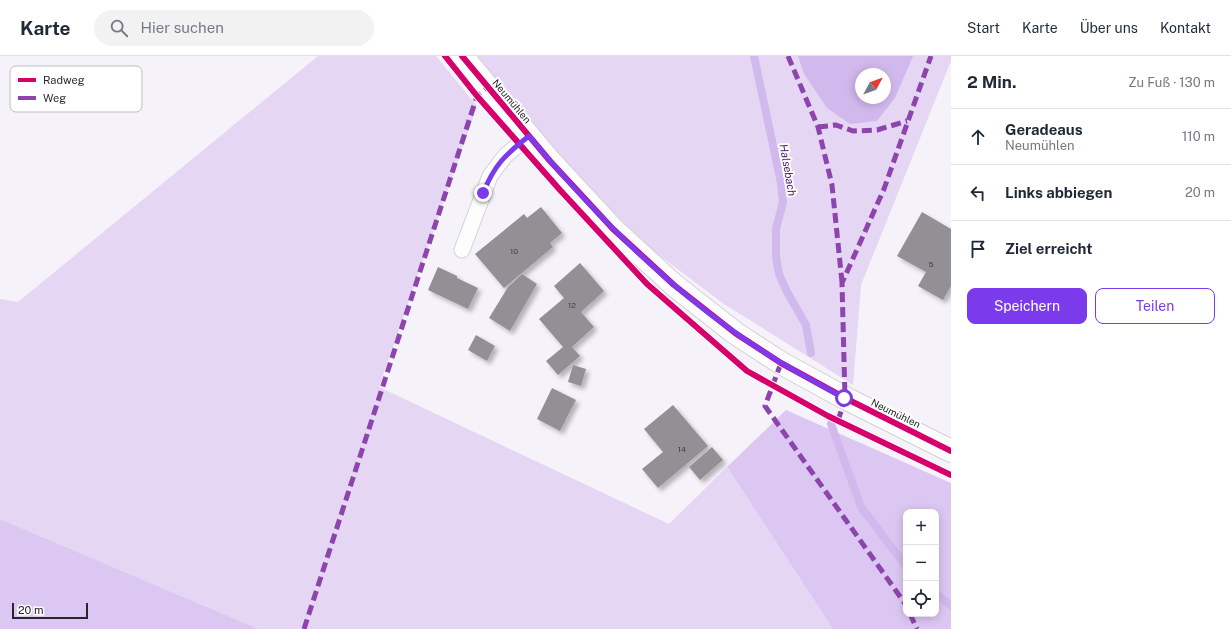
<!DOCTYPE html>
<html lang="de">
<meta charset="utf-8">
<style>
body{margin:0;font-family:"Public Sans",sans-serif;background:#f2f2f3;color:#1f2937}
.controls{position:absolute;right:12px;bottom:12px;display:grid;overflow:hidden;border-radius:8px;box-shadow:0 2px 10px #0003}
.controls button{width:36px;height:36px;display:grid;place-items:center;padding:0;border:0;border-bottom:1px solid #e0e1e3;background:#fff;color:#1f2937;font:20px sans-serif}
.compass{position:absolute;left:855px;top:12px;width:36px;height:36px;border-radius:50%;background:#fff;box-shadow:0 2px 10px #0003;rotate:49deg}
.scale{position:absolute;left:12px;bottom:10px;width:76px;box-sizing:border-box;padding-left:4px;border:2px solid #27252a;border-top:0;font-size:11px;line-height:14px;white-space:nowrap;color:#27252a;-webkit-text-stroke:3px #fff;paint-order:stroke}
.stop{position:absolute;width:12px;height:12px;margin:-9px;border:3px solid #7c3aed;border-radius:50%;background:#fff}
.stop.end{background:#7c3aed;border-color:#fff;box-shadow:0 1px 4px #0008}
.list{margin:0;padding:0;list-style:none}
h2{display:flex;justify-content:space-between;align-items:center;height:52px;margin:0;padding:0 16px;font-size:17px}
h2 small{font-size:13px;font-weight:400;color:#747a83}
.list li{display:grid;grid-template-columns:26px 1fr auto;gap:12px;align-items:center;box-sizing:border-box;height:56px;padding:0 16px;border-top:1px solid #e0e1e3}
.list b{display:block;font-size:15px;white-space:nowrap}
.list p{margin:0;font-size:13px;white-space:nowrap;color:#747a83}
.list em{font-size:13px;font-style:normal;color:#747a83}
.actions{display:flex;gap:8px;padding:12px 16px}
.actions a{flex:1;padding:9px 0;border:1px solid #7c3aed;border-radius:8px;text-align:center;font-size:14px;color:#7c3aed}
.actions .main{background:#7c3aed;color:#fff}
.icon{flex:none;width:22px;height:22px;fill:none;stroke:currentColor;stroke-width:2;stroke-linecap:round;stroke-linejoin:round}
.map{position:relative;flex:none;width:951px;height:573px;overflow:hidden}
header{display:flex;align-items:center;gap:24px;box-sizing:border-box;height:56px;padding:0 20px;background:#fff;border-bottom:1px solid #e0e1e3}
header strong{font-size:19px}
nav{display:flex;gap:22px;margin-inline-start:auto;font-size:14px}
.search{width:280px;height:36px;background:#f2f2f3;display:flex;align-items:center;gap:10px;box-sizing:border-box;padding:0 14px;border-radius:22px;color:#747a83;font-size:15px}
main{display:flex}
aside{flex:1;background:#fff}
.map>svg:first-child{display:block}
</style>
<header>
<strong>Karte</strong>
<div class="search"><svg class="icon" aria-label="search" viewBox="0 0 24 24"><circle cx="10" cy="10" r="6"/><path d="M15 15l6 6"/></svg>Hier suchen</div>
<nav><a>Start</a><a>Karte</a><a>Über uns</a><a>Kontakt</a></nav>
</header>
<main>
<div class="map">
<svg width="951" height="573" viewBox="0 0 951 573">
<defs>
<filter id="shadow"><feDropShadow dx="3.5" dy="3.5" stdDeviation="2" flood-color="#0004"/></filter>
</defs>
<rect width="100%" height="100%" fill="#f6f2fa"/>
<g fill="#e5d6f4" fill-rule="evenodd">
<polygon points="318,0 436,0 477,50 379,331 669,468 727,411 833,573 259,573 0,463 0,243 18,246"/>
<path d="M473 0H951V5L861 229 853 329 724 248 647 190 567 110ZM861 18H885V42H861Z"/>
</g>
<g fill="#dcc7f2" fill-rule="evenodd">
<path d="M786 354 951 427V573H833L727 411ZM906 456H936V558H906Z"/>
<polygon points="0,463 259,573 0,573"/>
</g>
<path fill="#d2b9ed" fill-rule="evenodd" d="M798 0H913L895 42 877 65 850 68 827 52 804 18ZM861 18H885V42H861Z"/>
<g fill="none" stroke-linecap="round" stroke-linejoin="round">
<g stroke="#d2b9ed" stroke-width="8">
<polyline points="754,0 781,127 783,146 776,173 776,201 779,218 786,234 806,269 811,297"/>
<polyline points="831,368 861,451 906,510"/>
<polyline points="936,537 951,550"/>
</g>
</g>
<g fill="#929095" filter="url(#shadow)">
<polygon points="541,151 562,177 550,187 553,191 504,232 475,198 524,158 527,162"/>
<polygon points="922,156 951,173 951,230 943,244 918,230 926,216 897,200"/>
<polygon points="580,207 604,235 581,256 594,271 572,291 580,300 558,319 546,305 563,291 539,263 564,242 554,230"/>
<polygon points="438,211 457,220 457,222 478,232 468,253 428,234"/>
<polygon points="522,218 537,228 510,275 489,262 508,231"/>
<polygon points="476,279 495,290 487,305 468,294"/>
<polygon points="573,309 586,313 581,330 568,326"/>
<polygon points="552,332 576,344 560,375 537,363"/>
<polygon points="673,349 708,390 658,432 642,413 663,396 644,373"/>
<polygon points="712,391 723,404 700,424 689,411"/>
</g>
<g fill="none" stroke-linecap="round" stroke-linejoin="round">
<g stroke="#d3d0d6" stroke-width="17">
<polyline id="lane" points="462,194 490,120 505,100 529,80"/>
</g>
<g stroke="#d3d0d6" stroke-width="24">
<polyline id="secondary" points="462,0 550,105 613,173 674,229 735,277 781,307 845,342 951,395"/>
</g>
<use href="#lane" stroke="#fefdfe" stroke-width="15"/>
<use href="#secondary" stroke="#fefdfe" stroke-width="22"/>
<g stroke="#8e44ad" stroke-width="5" stroke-dasharray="10 5" stroke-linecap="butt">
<polyline points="788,0 818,71 832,129 842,226"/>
<polyline points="818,71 836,69 853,75 877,74 907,65"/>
<polyline points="781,307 765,350 906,549"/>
<polyline points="838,365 845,342 842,227 884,133 931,0"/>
<polyline points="910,558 917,573"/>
<polyline points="304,573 477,40 488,31"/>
</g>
<g stroke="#fff" stroke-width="8">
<g id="cycleway">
<polyline points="445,0 477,40 560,134 647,228 747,315 828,360 951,419"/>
<polyline points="462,0 550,105 613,173 674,229 735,277 781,307 845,342 951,395"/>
</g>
</g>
<use href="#cycleway" stroke="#d6006c" stroke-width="6"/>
</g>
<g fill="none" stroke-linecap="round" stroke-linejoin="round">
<path stroke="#7c3aed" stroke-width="5" d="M483 137C495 108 505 99 529 80 590 153 657 222 736 277 770 302 808 322 844 342"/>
</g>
<g text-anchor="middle" stroke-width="4" stroke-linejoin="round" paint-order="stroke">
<g font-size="8" fill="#424045">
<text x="514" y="198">10</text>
<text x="931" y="211">5</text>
<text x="572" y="252">12</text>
<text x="682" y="396">14</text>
</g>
<g font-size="10" fill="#27252a" stroke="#fff">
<text transform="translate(512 45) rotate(50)" y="4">Neumühlen</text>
<text transform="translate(896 357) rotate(26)" y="4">Neumühlen</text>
</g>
<g font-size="11" font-style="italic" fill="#421164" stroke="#fff">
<text transform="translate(788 114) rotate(80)" y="4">Halsebach</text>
</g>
</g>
<rect x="10" y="10" width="132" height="46" rx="6" fill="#fff" stroke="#bebebf" stroke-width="1"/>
<rect x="18" y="22" width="18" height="4" fill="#d6006c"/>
<rect x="18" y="40" width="18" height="4" fill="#8e44ad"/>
<g font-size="11" fill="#27252a">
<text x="43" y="28">Radweg</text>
<text x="43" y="46">Weg</text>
</g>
</svg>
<div class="controls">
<button>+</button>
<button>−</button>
<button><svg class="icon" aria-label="locate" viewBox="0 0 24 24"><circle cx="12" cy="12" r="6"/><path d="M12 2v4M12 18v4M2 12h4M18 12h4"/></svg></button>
</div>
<svg class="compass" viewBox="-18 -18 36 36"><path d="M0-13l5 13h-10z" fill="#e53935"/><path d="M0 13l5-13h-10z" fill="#747a83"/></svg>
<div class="scale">20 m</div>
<div class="stop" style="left:844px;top:342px"></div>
<div class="stop end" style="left:483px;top:137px"></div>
</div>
<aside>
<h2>2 Min.<small>Zu Fuß · 130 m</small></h2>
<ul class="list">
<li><svg class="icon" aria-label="ahead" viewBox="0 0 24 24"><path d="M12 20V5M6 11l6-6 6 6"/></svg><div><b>Geradeaus</b><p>Neumühlen</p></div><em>110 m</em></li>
<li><svg class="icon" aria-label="left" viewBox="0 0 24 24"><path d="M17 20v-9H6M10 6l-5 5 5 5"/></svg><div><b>Links abbiegen</b></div><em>20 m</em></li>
<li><svg class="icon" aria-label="arrive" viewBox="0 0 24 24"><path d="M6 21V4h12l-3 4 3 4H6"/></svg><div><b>Ziel erreicht</b></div></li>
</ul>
<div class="actions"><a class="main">Speichern</a><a>Teilen</a></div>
</aside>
</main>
